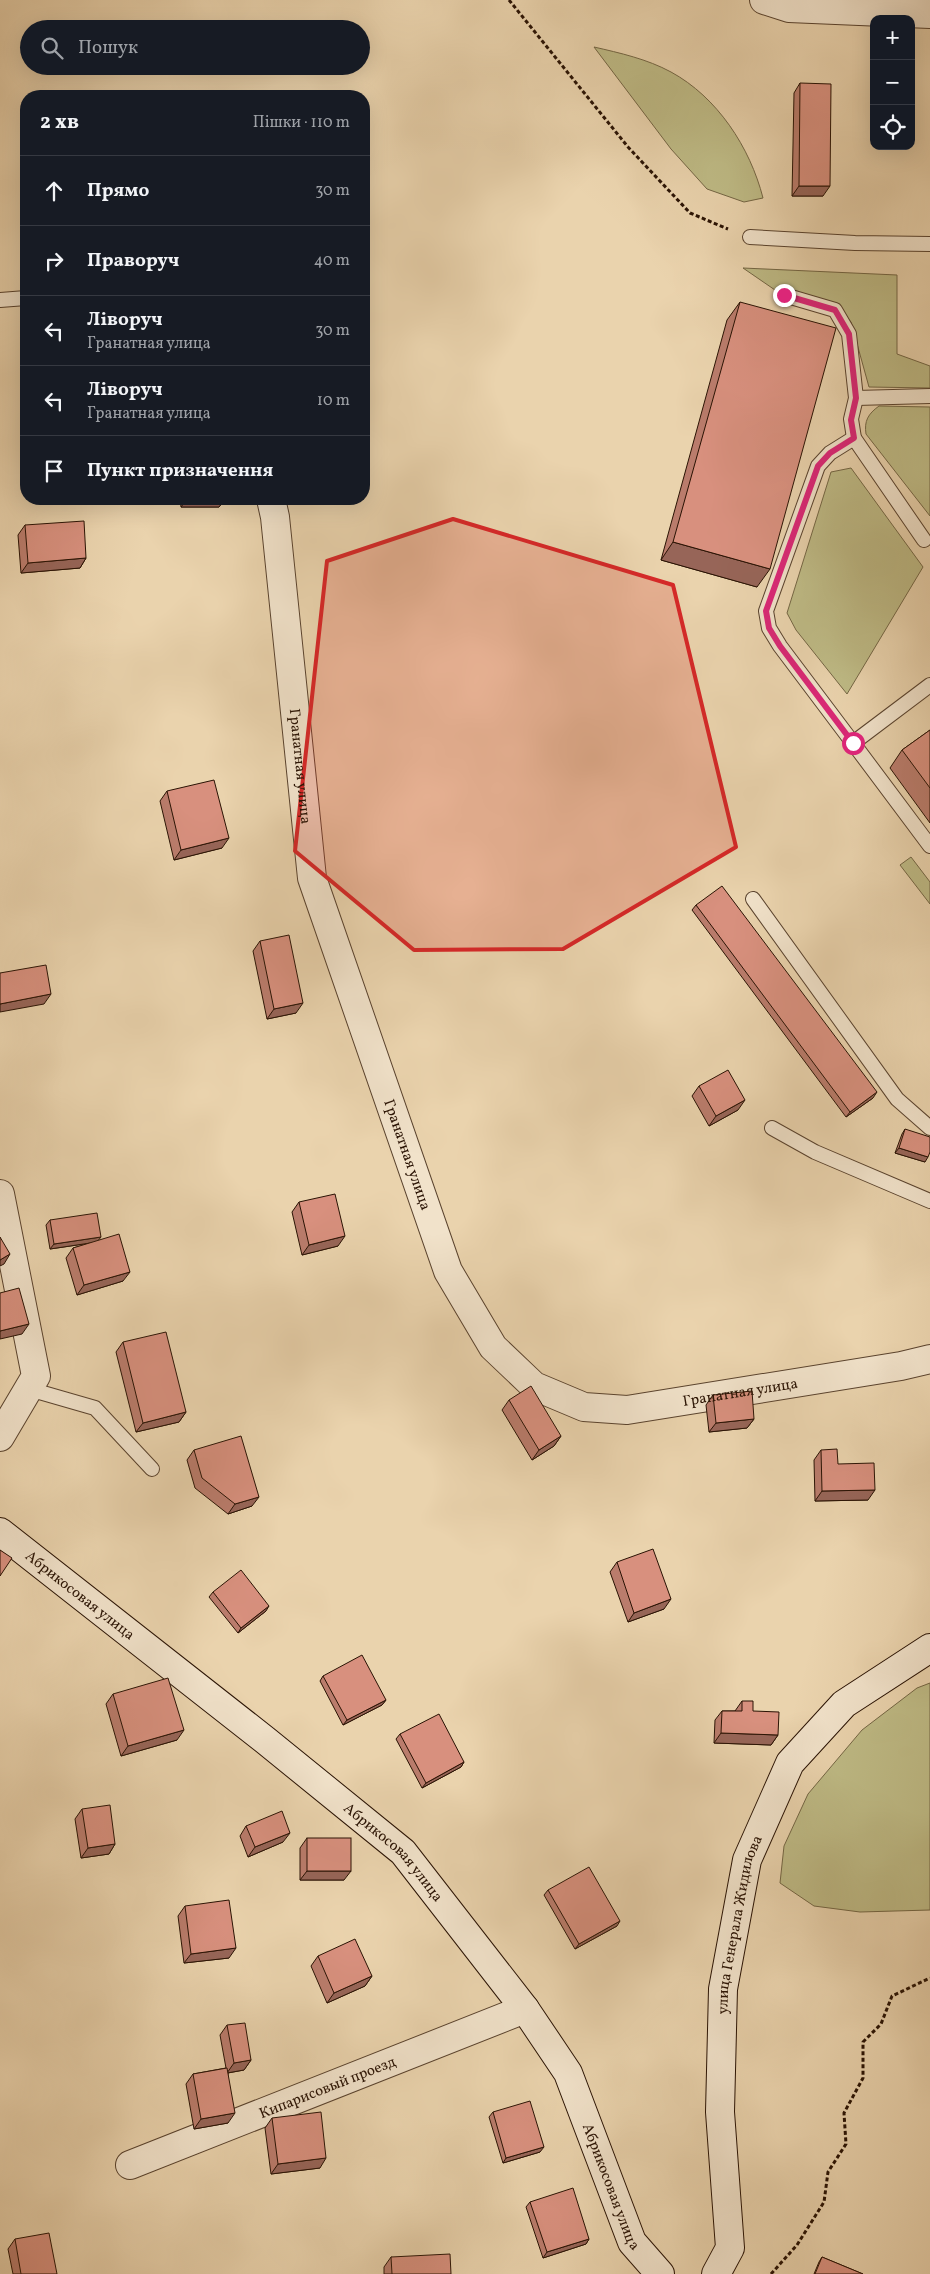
<!DOCTYPE html>
<html lang="uk">
<meta charset="utf-8">
<style>
body{margin:0;font-family:Vollkorn,serif;background:#242831;color:#f1f3f6}
.controls{position:absolute;right:15px;top:15px;display:grid;overflow:hidden;border-radius:10px;box-shadow:0 5px 20px #0002}
.controls button{width:45px;height:45px;display:grid;place-items:center;padding:0;border:0;border-bottom:1px solid #363941;background:#171b24;color:#f1f3f6;font:25px sans-serif}
.stop{position:absolute;width:15px;height:15px;margin:-11px;border:4px solid #db2777;border-radius:50%;background:#fff}
.stop.end{background:#db2777;border-color:#fff;box-shadow:0 1px 5px #0008}
.list{margin:0;padding:0;list-style:none}
h2{display:flex;justify-content:space-between;align-items:center;height:65px;margin:0;padding:0 20px;font-size:21px}
h2 small{font-size:16px;font-weight:400;color:#9ea1a6}
.list li{display:grid;grid-template-columns:32px 1fr auto;gap:15px;align-items:center;box-sizing:border-box;height:70px;padding:0 20px;border-top:1px solid #363941}
.list b{display:block;font-size:19px;white-space:nowrap}
.list p{margin:0;font-size:16px;white-space:nowrap;color:#9ea1a6}
.list em{font-size:16px;font-style:normal;color:#9ea1a6}
.icon{flex:none;width:28px;height:28px;fill:none;stroke:currentColor;stroke-width:2;stroke-linecap:round;stroke-linejoin:round}
.map{position:relative;flex:none;width:930px;height:2274px;overflow:hidden}
.search{position:absolute;background:#171b24;box-shadow:0 5px 20px #0002;left:20px;top:20px;width:350px;height:55px;display:flex;align-items:center;gap:12px;box-sizing:border-box;padding:0 18px;border-radius:28px;color:#9ea1a6;font-size:19px}
.panel{position:absolute;background:#171b24;box-shadow:0 5px 20px #0002;left:20px;top:90px;width:350px;height:415px;border-radius:20px}
.map>svg:first-child{display:block}
</style>
<div class="map">
<svg width="930" height="2274" viewBox="0 0 930 2274">
<rect width="100%" height="100%" fill="#ead3ad"/>
<filter id="stains"><feTurbulence type="fractalNoise" baseFrequency=".004" numOctaves="4"/><feColorMatrix values="0 0 0 0 .2 0 0 0 0 .09 0 0 0 0 .02 0 0 0 .5 -.17"/></filter>
<radialGradient id="worn" r=".72"><stop offset=".6" stop-color="#630" stop-opacity="0"/><stop offset="1" stop-color="#630" stop-opacity=".3"/></radialGradient>
<g fill="#beba85" stroke="#746644">
<path d="M594 47C620 53 647 59 671 72 717 97 750 147 763 198L744 202 707 189 671 149Z"/>
<polygon points="743,268 897,275 897,354 930,366 930,388 869,387 851,322 836,305 775,290"/>
<path d="M879 406 930 407V516L866 434C864 421 868 414 879 406Z"/>
<polygon points="851,468 923,567 847,694 796,630 787,613 831,472"/>
<polygon points="911,857 930,882 930,904 900,865"/>
<polygon points="930,1683 930,1910 860,1912 814,1906 780,1883 784,1846 808,1794 862,1730 917,1688"/>
</g>
<g fill="none" stroke-linecap="round" stroke-linejoin="round">
<g stroke="#5a432e" stroke-width="16">
<g id="lane">
<polyline points="750,237 855,243 930,244"/>
<polyline points="784,295 835,310 849,334 856,398 851,419 854,438 924,540"/>
<polyline points="0,300 26,298"/>
<polyline points="856,398 930,396"/>
<polyline points="930,685 853,743 930,846"/>
<polyline points="853,743 780,646 769,628 766,611 818,466 830,453 854,438"/>
<polyline points="753,899 897,1099 930,1128"/>
<polyline points="772,1128 815,1152 930,1201"/>
<polyline points="29,1389 95,1408 152,1469"/>
</g>
</g>
<g stroke="#5a432e" stroke-width="30">
<g id="street">
<polyline points="764,0 789,8 930,14"/>
<path id="s1" d="M271 499 275 517 312 878 448 1271 493 1347 534 1386 584 1407 627 1410 901 1366 930 1359"/>
<polyline points="0,1194 36,1376 0,1437"/>
<path id="s2" d="M130 2165 525 2009"/>
</g>
</g>
<g stroke="#2a1304" stroke-width="30">
<g id="secondary">
<path id="s3" d="M0 1532 265 1740 403 1852 525 2009 568 2073 632 2242 660 2274"/>
<path id="s4" d="M716 2274 730 2248 720 2112 723 1989 747 1860 790 1763 844 1704 930 1648"/>
</g>
</g>
<g stroke="#2a1304" stroke-width="3" stroke-dasharray="4 2.5" stroke-linecap="butt">
<polyline points="509,0 628,147 690,213 728,229"/>
<polyline points="771,2274 797,2245 824,2202 828,2172 846,2144 844,2113 863,2078 863,2042 881,2024 892,1996 930,1978"/>
</g>
<use href="#lane" stroke="#f1e2ca" stroke-width="14"/>
<use href="#street" stroke="#f1e2ca" stroke-width="28"/>
<use href="#secondary" stroke="#f1e2ca" stroke-width="28"/>
</g>
<g fill="#ba7c6c" stroke="#2a1304">
<polygon points="800,83 823,196 792,196 794,93"/>
<polygon points="26,170 26,189 22,176"/>
<polygon points="740,302 757,587 661,560 727,320"/>
<polygon points="180,499 225,499 219,507 181,507"/>
<polygon points="25,525 86,558 80,568 21,573 18,535"/>
<polygon points="930,730 930,823 890,768 902,750"/>
<polygon points="167,791 222,848 174,860 160,801"/>
<polygon points="696,905 873,1098 846,1117 692,910"/>
<polygon points="260,941 296,1013 267,1019 253,951"/>
<polygon points="699,1086 738,1110 709,1126 692,1096"/>
<polygon points="905,1129 925,1162 895,1153 902,1134"/>
<polygon points="299,1202 338,1246 302,1255 292,1212"/>
<polygon points="50,1220 98,1241 123,1281 77,1295 66,1258 73,1248 91,1243 50,1249 46,1225"/>
<polygon points="123,1342 186,1412 179,1422 136,1432 116,1352"/>
<polygon points="713,1395 754,1419 747,1428 709,1432 706,1405"/>
<polygon points="509,1400 561,1436 554,1446 532,1460 502,1410"/>
<polygon points="194,1450 252,1506 228,1514 195,1488 187,1460"/>
<polygon points="821,1450 838,1464 868,1500 815,1501 814,1460"/>
<polygon points="617,1562 664,1609 628,1622 610,1572"/>
<polygon points="213,1592 266,1611 238,1633 209,1597"/>
<polygon points="323,1676 386,1700 382,1705 343,1725 320,1681"/>
<polygon points="113,1694 177,1740 121,1756 106,1704"/>
<polygon points="742,1701 778,1735 771,1745 714,1743 715,1720 722,1711 735,1711"/>
<polygon points="400,1734 464,1762 461,1767 422,1788 396,1739"/>
<polygon points="82,1809 115,1844 109,1854 81,1858 75,1819"/>
<polygon points="246,1826 283,1842 248,1857 240,1836"/>
<polygon points="307,1838 344,1880 300,1880 300,1848"/>
<polygon points="548,1890 617,1926 575,1949 544,1895"/>
<polygon points="185,1906 229,1958 184,1963 178,1916"/>
<polygon points="318,1956 372,1976 365,1986 327,2003 311,1966"/>
<polygon points="227,2025 251,2060 244,2070 228,2073 228,2123 194,2129 186,2084 193,2074 226,2068 220,2035"/>
<polygon points="493,2112 540,2152 503,2163 489,2117"/>
<polygon points="272,2118 320,2168 271,2174 265,2128"/>
<polygon points="530,2202 589,2239 586,2244 543,2258 526,2207"/>
<polygon points="15,2239 57,2274 13,2274 8,2249"/>
<polygon points="391,2257 451,2274 384,2274 384,2267"/>
<polygon points="822,2257 863,2274 814,2274 819,2262"/>
</g>
<g fill="#976558" stroke="#2a1304">
<polygon points="799,186 830,186 823,196 792,196"/>
<polygon points="187,499 225,499 219,507 181,507"/>
<polygon points="673,542 770,569 757,587 661,560"/>
<polygon points="86,558 80,568 21,573 28,563"/>
<polygon points="229,838 222,848 174,860 181,850"/>
<polygon points="51,994 44,1004 0,1012 0,1004"/>
<polygon points="303,1003 296,1013 267,1019 274,1009"/>
<polygon points="877,1092 873,1098 846,1117 850,1112"/>
<polygon points="745,1100 738,1110 709,1126 716,1116"/>
<polygon points="899,1148 928,1157 925,1162 895,1153"/>
<polygon points="345,1236 338,1246 302,1255 309,1245"/>
<polygon points="101,1237 97,1242 50,1249 54,1244"/>
<polygon points="10,1254 4,1264 0,1266 0,1260"/>
<polygon points="130,1272 123,1281 77,1295 84,1285"/>
<polygon points="29,1324 22,1334 0,1339 0,1331"/>
<polygon points="186,1412 179,1422 136,1432 143,1423"/>
<polygon points="754,1419 747,1428 709,1432 716,1423"/>
<polygon points="561,1436 554,1446 532,1460 539,1450"/>
<polygon points="875,1490 868,1500 815,1501 822,1491"/>
<polygon points="259,1497 252,1506 228,1514 235,1504"/>
<polygon points="671,1599 664,1609 628,1622 634,1613"/>
<polygon points="269,1606 266,1611 238,1633 241,1628"/>
<polygon points="386,1700 382,1705 343,1725 347,1720"/>
<polygon points="184,1730 177,1740 121,1756 128,1746"/>
<polygon points="721,1733 778,1735 771,1745 714,1743"/>
<polygon points="464,1762 461,1767 422,1788 426,1783"/>
<polygon points="290,1833 283,1842 248,1857 255,1847"/>
<polygon points="115,1844 109,1854 81,1858 88,1848"/>
<polygon points="307,1871 351,1871 344,1880 300,1880"/>
<polygon points="620,1921 617,1926 575,1949 579,1944"/>
<polygon points="236,1948 229,1958 184,1963 191,1954"/>
<polygon points="372,1976 365,1986 327,2003 334,1993"/>
<polygon points="251,2060 244,2070 227,2073 234,2063"/>
<polygon points="235,2113 228,2123 194,2129 201,2119"/>
<polygon points="544,2147 540,2152 503,2163 506,2158"/>
<polygon points="326,2158 320,2168 271,2174 278,2164"/>
<polygon points="589,2239 586,2244 543,2258 547,2252"/>
</g>
<g fill="#d8907e" stroke="#2a1304">
<polygon points="800,83 831,84 830,186 799,186"/>
<polygon points="740,302 836,328 770,569 673,542"/>
<polygon points="84,521 86,558 28,563 25,525"/>
<polygon points="930,730 930,788 902,750"/>
<polygon points="214,780 229,838 181,850 167,791"/>
<polygon points="722,886 877,1092 850,1112 696,905"/>
<polygon points="289,935 303,1003 274,1009 260,941"/>
<polygon points="46,965 51,994 0,1004 0,973"/>
<polygon points="728,1070 745,1100 716,1116 699,1086"/>
<polygon points="905,1129 930,1137 930,1152 928,1157 899,1148"/>
<polygon points="335,1194 345,1236 309,1245 299,1202"/>
<polygon points="97,1213 101,1237 54,1244 50,1220"/>
<polygon points="119,1234 130,1272 84,1285 73,1248"/>
<polygon points="0,1237 10,1254 0,1260"/>
<polygon points="19,1288 29,1324 0,1331 0,1293"/>
<polygon points="166,1332 186,1412 143,1423 123,1342"/>
<polygon points="531,1386 561,1436 539,1450 509,1400"/>
<polygon points="752,1391 754,1419 716,1423 713,1395"/>
<polygon points="241,1436 259,1497 235,1504 202,1478 194,1450"/>
<polygon points="837,1449 838,1464 874,1463 875,1490 822,1491 821,1450"/>
<polygon points="653,1549 671,1599 634,1613 617,1562"/>
<polygon points="0,1550 12,1558 0,1576"/>
<polygon points="241,1570 269,1606 241,1628 213,1592"/>
<polygon points="362,1655 386,1700 347,1720 323,1676"/>
<polygon points="168,1678 184,1730 128,1746 113,1694"/>
<polygon points="742,1701 753,1701 753,1711 779,1712 778,1735 721,1733 722,1711 742,1711"/>
<polygon points="439,1714 464,1762 426,1783 400,1734"/>
<polygon points="110,1805 115,1844 88,1848 82,1809"/>
<polygon points="282,1811 290,1833 255,1847 246,1826"/>
<rect x="307" y="1838" width="44" height="33"/>
<polygon points="589,1867 620,1921 579,1944 548,1890"/>
<polygon points="229,1900 236,1948 191,1954 185,1906"/>
<polygon points="355,1939 372,1976 334,1993 318,1956"/>
<polygon points="245,2023 251,2060 234,2063 227,2025"/>
<polygon points="227,2068 235,2113 201,2119 193,2074"/>
<polygon points="530,2101 544,2147 506,2158 493,2112"/>
<polygon points="321,2112 326,2158 278,2164 272,2118"/>
<polygon points="573,2188 589,2239 547,2252 530,2202"/>
<polygon points="49,2233 57,2274 21,2274 15,2239"/>
<polygon points="450,2254 451,2274 392,2274 391,2257"/>
<polygon points="822,2257 863,2274 815,2274"/>
</g>
<g fill="none" stroke-linecap="round" stroke-linejoin="round">
<polyline stroke="#db2777" stroke-width="6" points="784,295 835,310 849,334 856,398 851,420 854,438 830,453 818,466 766,611 769,628 780,646 853,743"/>
</g>
<path fill="#d62828" fill-opacity="0.2" stroke="#d62828" stroke-width="4" stroke-linejoin="round" d="M453 519 673 585 736 847 563 949 414 950 295 851 327 561Z"/>
<g text-anchor="middle" stroke-width="4" stroke-linejoin="round" paint-order="stroke">
<g font-size="15" fill="#2a1304" stroke="#f1e2ca">
<text dy="5" stroke="none"><textPath href="#s1" startOffset="269">Гранатная улица</textPath></text>
<text dy="5" stroke="none"><textPath href="#s1" startOffset="674">Гранатная улица</textPath></text>
<text dy="5" stroke="none"><textPath href="#s1" startOffset="1154">Гранатная улица</textPath></text>
<text dy="5" stroke="none"><textPath href="#s3" startOffset="102">Абрикосовая улица</textPath></text>
<text dy="5" stroke="none"><textPath href="#s3" startOffset="508">Абрикосовая улица</textPath></text>
<text dy="5" stroke="none"><textPath href="#s4" startOffset="355">улица Генерала Жидилова</textPath></text>
<text dy="5" stroke="none"><textPath href="#s2" startOffset="212">Кипарисовый проезд</textPath></text>
<text dy="5" stroke="none"><textPath href="#s3" startOffset="912">Абрикосовая улица</textPath></text>
</g>
</g>
<rect width="100%" height="100%" filter="url(#stains)"/>
<rect width="100%" height="100%" fill="url(#worn)"/>
</svg>
<div class="controls">
<button>+</button>
<button>−</button>
<button><svg class="icon" aria-label="locate" viewBox="0 0 24 24"><circle cx="12" cy="12" r="6"/><path d="M12 2v4M12 18v4M2 12h4M18 12h4"/></svg></button>
</div>
<div class="stop" style="left:853px;top:743px"></div>
<div class="stop end" style="left:784px;top:295px"></div>
<div class="search"><svg class="icon" aria-label="search" viewBox="0 0 24 24"><circle cx="10" cy="10" r="6"/><path d="M15 15l6 6"/></svg>Пошук</div>
<section class="panel">
<h2>2 хв<small>Пішки · 110 m</small></h2>
<ul class="list">
<li><svg class="icon" aria-label="ahead" viewBox="0 0 24 24"><path d="M12 20V5M6 11l6-6 6 6"/></svg><div><b>Прямо</b></div><em>30 m</em></li>
<li><svg class="icon" aria-label="right" viewBox="0 0 24 24"><path d="M7 20v-9h11M14 6l5 5-5 5"/></svg><div><b>Праворуч</b></div><em>40 m</em></li>
<li><svg class="icon" aria-label="left" viewBox="0 0 24 24"><path d="M17 20v-9H6M10 6l-5 5 5 5"/></svg><div><b>Ліворуч</b><p>Гранатная улица</p></div><em>30 m</em></li>
<li><svg class="icon" aria-label="left" viewBox="0 0 24 24"><path d="M17 20v-9H6M10 6l-5 5 5 5"/></svg><div><b>Ліворуч</b><p>Гранатная улица</p></div><em>10 m</em></li>
<li><svg class="icon" aria-label="arrive" viewBox="0 0 24 24"><path d="M6 21V4h12l-3 4 3 4H6"/></svg><div><b>Пункт призначення</b></div></li>
</ul>
</section>
</div>
